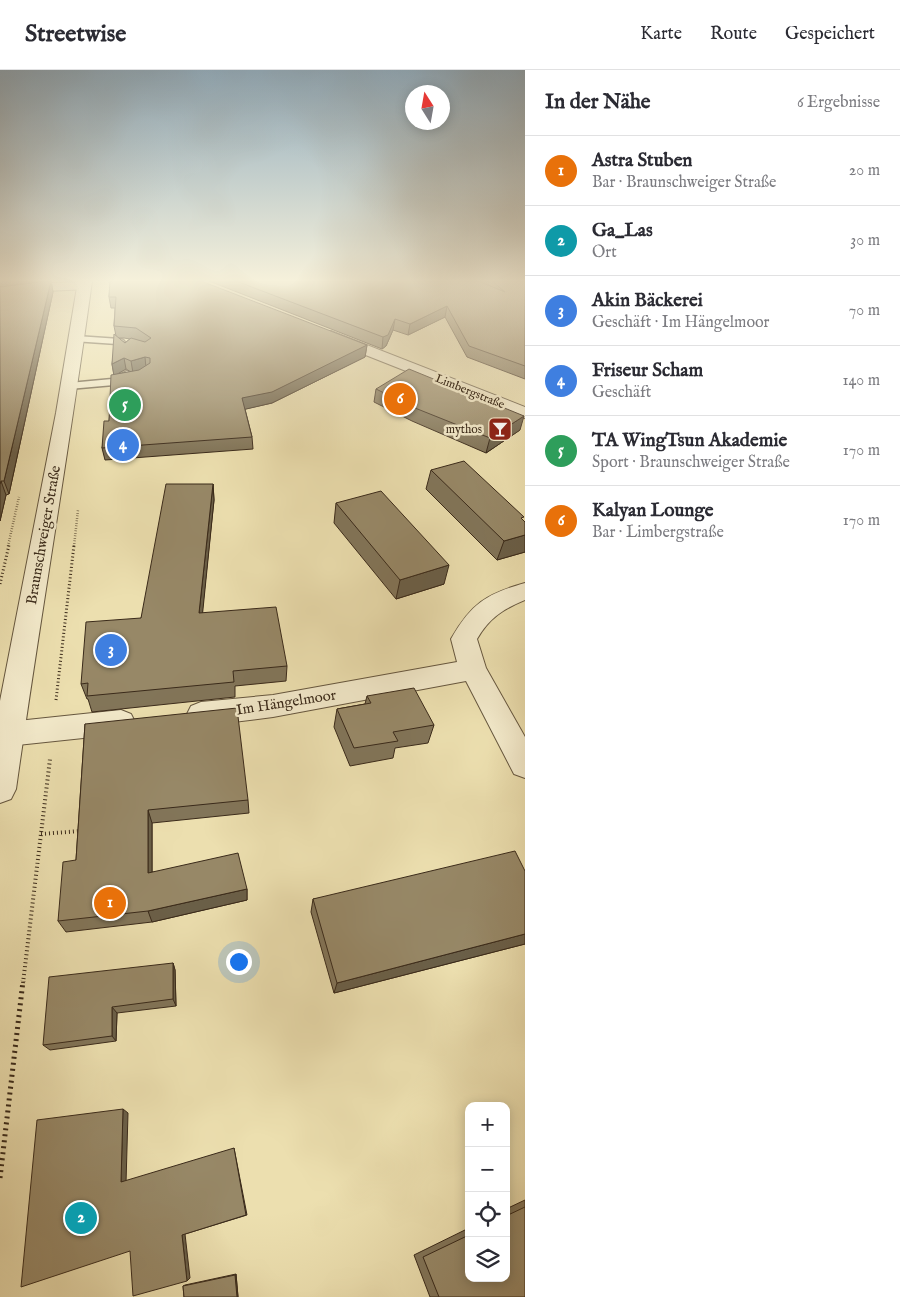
<!DOCTYPE html>
<html lang="de">
<meta charset="utf-8">
<style>
body{margin:0;font-family:"IM FELL English",serif;background:#f2f2f3;color:#2b2b33}
.controls{position:absolute;right:15px;bottom:15px;display:grid;overflow:hidden;border-radius:10px;box-shadow:0 2px 12px #0003}
.controls button{width:45px;height:45px;display:grid;place-items:center;padding:0;border:0;border-bottom:1px solid #e1e1e2;background:#fff;color:#2b2b33;font:25px sans-serif}
.compass{position:absolute;left:405px;top:15px;width:45px;height:45px;border-radius:50%;background:#fff;box-shadow:0 2px 12px #0003;rotate:349deg}
.you{position:absolute;left:238px;top:891px;width:18px;height:18px;margin:-12px;border:4px solid #fff;border-radius:50%;background:#1a73e8;box-shadow:0 0 0 8px #1a73e833}
.badge{display:grid;place-items:center;width:32px;height:32px;border-radius:50%;background:#b45309;color:#fff;font-size:16px;font-weight:700}
.pin{position:absolute;translate:-50% -50%;border:2px solid #fff;box-shadow:0 1px 5px #0006}
.list{margin:0;padding:0;list-style:none}
h2{display:flex;justify-content:space-between;align-items:center;height:65px;margin:0;padding:0 20px;font-size:21px}
h2 small{font-size:16px;font-weight:400;color:#7c7c81}
.list li{display:grid;grid-template-columns:32px 1fr auto;gap:15px;align-items:center;box-sizing:border-box;height:70px;padding:0 20px;border-top:1px solid #e1e1e2}
.list b{display:block;font-size:19px;white-space:nowrap}
.list p{margin:0;font-size:16px;white-space:nowrap;color:#7c7c81}
.list em{font-size:16px;font-style:normal;color:#7c7c81}
.icon{flex:none;width:28px;height:28px;fill:none;stroke:currentColor;stroke-width:2;stroke-linecap:round;stroke-linejoin:round}
.map{position:relative;flex:none;width:525px;height:1227px;overflow:hidden}
header{display:flex;align-items:center;gap:30px;box-sizing:border-box;height:70px;padding:0 25px;background:#fff;border-bottom:1px solid #e1e1e2}
header strong{font-size:24px}
nav{display:flex;gap:28px;margin-inline-start:auto;font-size:18px}
main{display:flex}
aside{flex:1;background:#fff}
.map>svg:first-child{display:block}
</style>
<header>
<strong>Streetwise</strong>
<nav><a>Karte</a><a>Route</a><a>Gespeichert</a></nav>
</header>
<main>
<div class="map">
<svg width="525" height="1227" viewBox="0 0 525 1227">
<rect width="100%" height="100%" fill="#ecdfaf"/>
<filter id="stains"><feTurbulence type="fractalNoise" baseFrequency=".004" numOctaves="4"/><feColorMatrix values="0 0 0 0 .2 0 0 0 0 .09 0 0 0 0 .02 0 0 0 .5 -.17"/></filter>
<radialGradient id="worn" r=".72"><stop offset=".6" stop-color="#630" stop-opacity="0"/><stop offset="1" stop-color="#630" stop-opacity=".3"/></radialGradient>
<g fill="none" stroke-linecap="round" stroke-linejoin="round">
<g stroke="#66573f" stroke-width="3">
<g id="service">
<polygon points="76,266 120,269 123,270 131,280 127,283 117,274 73,271 72,269"/>
<polygon points="127,301 132,304 130,306 114,315 69,319 64,316 69,313 112,309"/>
</g>
</g>
<g stroke="#66573f" stroke-width="2">
<g id="minor">
<polygon points="84,212 89,213 91,216 89,219 45,221 0,227 0,219 45,213"/>
<polygon points="331,261 525,337 525,348 325,269 323,266 325,263"/>
<path d="M525 513V530C503 539 489 548 477 569L486 598 525 667V708L514 704 466 611 273 647 201 656 191 652 187 644 191 636 201 632 273 625 457 592 451 569C471 534 486 524 525 513Z"/>
<polygon points="121,640 131,644 135,652 131,660 121,664 8,676 0,673 0,655 8,652"/>
</g>
</g>
<g stroke="#66573f" stroke-width="2">
<path id="tertiary" d="M78 211H92C69 381 40 549 16 719L11 729 0 733V631L56 343Z"/>
</g>
<g stroke="#3a2a1a" stroke-width="2.5" stroke-dasharray="0.5 2" stroke-linecap="butt">
<polyline points="8,476 19,427"/>
<polyline points="74,476 78,440"/>
</g>
<g stroke="#3a2a1a" stroke-width="3" stroke-dasharray="1 2.5" stroke-linecap="butt">
<polyline points="0,514 9,475"/>
<polyline points="56,630 74,475"/>
</g>
<g stroke="#3a2a1a" stroke-width="4" stroke-dasharray="1 3" stroke-linecap="butt">
<polyline points="41,764 81,761"/>
<polyline points="23,913 50,689"/>
</g>
<polyline stroke="#3a2a1a" stroke-width="5" stroke-dasharray="2 4" stroke-linecap="butt" points="0,1108 23,911"/>
<use href="#service" fill="#f3eacb" fill-rule="evenodd"/>
<use href="#minor" fill="#f3eacb" fill-rule="evenodd"/>
<use href="#tertiary" fill="#f3eacb" fill-rule="evenodd"/>
</g>
<g fill="#827559" stroke="#3a2a1a" fill-rule="evenodd">
<polygon points="0,211 51,211 53,222 9,424 6,425 0,451"/>
<path d="M110 211 367 275 365 287 272 333 245 339 252 367 253 379 105 390 102 378 109 351 114 305 112 294 116 266 114 256 115 238H111L109 227ZM118 268H124L130 269 125 273ZM126 299 131 302 117 304Z"/>
<polygon points="209,211 525,211 525,309 467,287 445,247 408,265 393,260 386,276 382,279"/>
<polygon points="376,319 520,360 486,383 412,351 374,332"/>
<polygon points="431,400 523,450 525,452 525,482 497,490 426,419"/>
<polygon points="213,414 214,430 202,543 287,596 286,611 235,616 235,627 92,642 88,629 87,629 81,614 141,548"/>
<polygon points="336,433 444,514 396,529 334,453"/>
<polygon points="367,626 434,655 428,673 395,678 393,688 350,696 334,657 337,639 365,634"/>
<polygon points="85,654 248,730 249,743 152,753 152,802 247,819 247,830 152,852 66,862 58,851 76,790"/>
<polygon points="525,801 525,874 334,923 311,842 313,829"/>
<polygon points="173,893 175,900 176,936 117,943 116,971 50,980 43,975"/>
<polygon points="525,1130 525,1227 430,1227 414,1185 469,1158 469,1208 506,1208 506,1139"/>
<polygon points="236,1204 238,1227 184,1227 183,1216 185,1215"/>
</g>
<g fill="#6a5f48" stroke="#3a2a1a">
<polygon points="0,211 44,211 0,217"/>
<polygon points="51,211 53,222 9,424 4,411"/>
<polygon points="447,236 445,247 408,265 410,254"/>
<polygon points="395,249 393,260 386,276 382,279 383,267"/>
<polygon points="367,275 365,287 272,333 242,340 242,328"/>
<polygon points="145,287 146,298 133,303 131,291"/>
<polygon points="124,288 126,299 114,306 112,294"/>
<polygon points="524,346 520,360 486,383 490,368"/>
<polygon points="1,411 6,425 0,451 0,414"/>
<polygon points="213,414 214,430 201,559 199,543"/>
<polygon points="525,465 525,482 497,490 504,471"/>
<polygon points="449,495 444,514 396,529 400,510"/>
<polygon points="148,740 152,753 152,815 148,803"/>
<polygon points="247,819 247,830 152,852 148,841"/>
<polygon points="525,864 525,874 334,923 337,913"/>
<polygon points="173,893 175,900 176,936 173,929"/>
<polygon points="112,937 117,943 116,971 112,966"/>
<polygon points="123,1039 128,1043 126,1113 121,1112"/>
<polygon points="234,1078 247,1145 185,1164 190,1208 187,1211 182,1165"/>
<polygon points="236,1204 238,1227 237,1227 235,1205"/>
</g>
<g fill="#978867" stroke="#3a2a1a">
<polygon points="48,211 51,211 4,411 1,411 0,414 0,217"/>
<polygon points="110,211 201,211 367,275 272,322 242,328 252,367 102,378 104,351 109,351 111,305 139,300 150,293 150,288 145,287 131,291 124,288 112,294 114,264 125,273 131,268 145,272 151,268 136,258 114,256 116,227 109,227"/>
<polygon points="236,211 478,211 505,222 492,211 525,211 525,296 469,276 447,236 410,254 395,249 388,265 383,267"/>
<polygon points="409,299 524,346 490,368 415,338 376,319"/>
<polygon points="464,391 524,447 521,448 525,452 525,465 504,471 431,400"/>
<polygon points="166,414 213,414 199,543 276,537 287,596 233,601 234,612 87,626 88,613 81,614 86,552 141,548"/>
<polygon points="381,421 449,495 400,510 336,433"/>
<polygon points="414,618 434,655 393,662 398,671 354,678 337,639 371,633 367,626"/>
<polygon points="237,638 248,730 148,740 148,803 238,783 247,819 148,841 58,851 63,792 76,790 85,654"/>
<polygon points="515,781 525,801 525,864 337,913 313,829"/>
<polygon points="173,893 173,929 112,937 112,966 43,975 49,907"/>
<polygon points="123,1039 121,1112 234,1078 246,1145 182,1165 187,1211 133,1226 130,1181 21,1217 37,1050"/>
<polygon points="525,1137 525,1227 439,1227 423,1187 469,1165 469,1208 506,1208 506,1146"/>
<polygon points="235,1205 237,1227 184,1227 183,1216"/>
</g>
<linearGradient id="sky" x2="0" y2="1"><stop stop-color="#91acbd"/><stop offset="0.55" stop-color="#f6f1db"/><stop offset="1" stop-color="#f6f1db" stop-opacity="0"/></linearGradient>
<rect width="525" height="383" fill="url(#sky)"/>
<defs>
<g id="bar-square" transform="scale(1.25)"><rect x="-9" y="-9" width="18" height="18" rx="4" fill="#8f2418" stroke="#f3eacb"/><path d="M-6-5H6L.8 .8V4.5H3.5V6h-7V4.5H-.8V.8Z" fill="#fff"/></g>
</defs>
<g fill-rule="evenodd">
<use href="#bar-square" x="500" y="359"/>
</g>
<g text-anchor="middle" stroke-width="5" stroke-linejoin="round" paint-order="stroke">
<g font-size="12" fill="#3a2a1a" stroke="#f3eacb">
<text transform="translate(470 321) rotate(22)" y="4">Limbergstraße</text>
</g>
<g font-size="12" fill="#3a2a1a" stroke="#f3eacb" text-anchor="end">
<text x="482" y="363">mythos</text>
</g>
<g font-size="15" fill="#3a2a1a" stroke="#f3eacb">
<text transform="translate(43 465) rotate(-80)" y="5">Braunschweiger Straße</text>
<text transform="translate(286 632) rotate(-9)" y="5">Im Hängelmoor</text>
</g>
</g>
<rect width="100%" height="100%" filter="url(#stains)"/>
<rect width="100%" height="100%" fill="url(#worn)"/>
</svg>
<div class="controls">
<button>+</button>
<button>−</button>
<button><svg class="icon" aria-label="locate" viewBox="0 0 24 24"><circle cx="12" cy="12" r="6"/><path d="M12 2v4M12 18v4M2 12h4M18 12h4"/></svg></button>
<button><svg class="icon" aria-label="layers" viewBox="0 0 24 24"><path d="M12 4l9 5-9 5-9-5zM3 14l9 5 9-5"/></svg></button>
</div>
<svg class="compass" viewBox="-18 -18 36 36"><path d="M0-13l5 13h-10z" fill="#e53935"/><path d="M0 13l5-13h-10z" fill="#7c7c81"/></svg>
<div class="you"></div>
<div class="pin badge" style="left:110px;top:833px;background:#e8710a">1</div>
<div class="pin badge" style="left:81px;top:1148px;background:#0f9aa8">2</div>
<div class="pin badge" style="left:111px;top:580px;background:#3f7fe0">3</div>
<div class="pin badge" style="left:123px;top:375px;background:#3f7fe0">4</div>
<div class="pin badge" style="left:125px;top:335px;background:#2e9e5b">5</div>
<div class="pin badge" style="left:400px;top:329px;background:#e8710a">6</div>
</div>
<aside>
<h2>In der Nähe<small>6 Ergebnisse</small></h2>
<ul class="list">
<li><span class="badge" style="background:#e8710a">1</span><div><b>Astra Stuben</b><p>Bar · Braunschweiger Straße</p></div><em>20 m</em></li>
<li><span class="badge" style="background:#0f9aa8">2</span><div><b>Ga_Las</b><p>Ort</p></div><em>30 m</em></li>
<li><span class="badge" style="background:#3f7fe0">3</span><div><b>Akin Bäckerei</b><p>Geschäft · Im Hängelmoor</p></div><em>70 m</em></li>
<li><span class="badge" style="background:#3f7fe0">4</span><div><b>Friseur Scham</b><p>Geschäft</p></div><em>140 m</em></li>
<li><span class="badge" style="background:#2e9e5b">5</span><div><b>TA WingTsun Akademie</b><p>Sport · Braunschweiger Straße</p></div><em>170 m</em></li>
<li><span class="badge" style="background:#e8710a">6</span><div><b>Kalyan Lounge</b><p>Bar · Limbergstraße</p></div><em>170 m</em></li>
</ul>
</aside>
</main>
